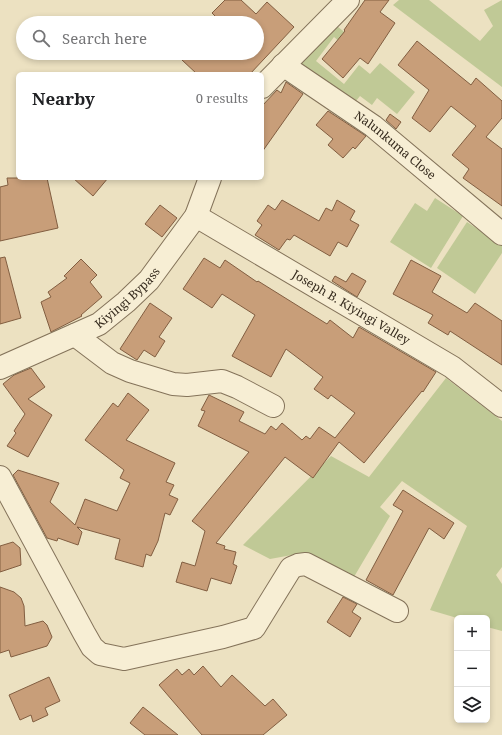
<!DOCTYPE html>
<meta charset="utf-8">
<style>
body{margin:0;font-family:"Noto Serif",serif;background:#f6f6f6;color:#202124}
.controls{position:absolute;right:12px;bottom:12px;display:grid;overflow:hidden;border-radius:6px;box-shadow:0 2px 6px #0003}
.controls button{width:36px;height:36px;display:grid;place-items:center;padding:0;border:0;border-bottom:1px solid #e0e0e0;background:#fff;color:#202124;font:20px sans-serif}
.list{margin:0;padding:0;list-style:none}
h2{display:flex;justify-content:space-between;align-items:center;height:52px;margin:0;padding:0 16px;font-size:17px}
h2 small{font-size:13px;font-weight:400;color:#757577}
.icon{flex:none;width:22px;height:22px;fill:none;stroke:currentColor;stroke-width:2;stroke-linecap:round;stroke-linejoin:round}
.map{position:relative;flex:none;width:502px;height:735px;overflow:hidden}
.search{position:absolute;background:#fff;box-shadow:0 2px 6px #0003;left:16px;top:16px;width:248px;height:44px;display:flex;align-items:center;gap:10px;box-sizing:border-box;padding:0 14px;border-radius:22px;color:#757577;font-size:15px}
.panel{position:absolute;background:#fff;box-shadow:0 2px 6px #0003;left:16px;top:72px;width:248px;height:108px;border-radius:6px}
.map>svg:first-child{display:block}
</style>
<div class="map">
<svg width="502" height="735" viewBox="0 0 502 735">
<rect width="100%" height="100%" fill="#ece1c1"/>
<g fill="#c0c996">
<polygon points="399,0 429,0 480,41 493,26 484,10 502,0 502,87 393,5"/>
<polygon points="322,14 358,43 351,51 334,37 316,61 344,84 359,65 370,74 380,63 415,92 397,114 377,98 372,105 360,96 351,107 288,56"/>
<polygon points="435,198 463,216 431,268 390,242 415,203 427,211"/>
<polygon points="467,222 502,245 502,253 475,294 437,268"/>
<polygon points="446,378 502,421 502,567 496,575 502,584 502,631 487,627 487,618 457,618 430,610 467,526 402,481 380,507 390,516 351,582 303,553 270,559 243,545 331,456 369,477"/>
</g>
<g fill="#c89e79" stroke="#825e41">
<polygon points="225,0 241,0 256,14 267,2 294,27 250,74 197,74 182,60 188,53 257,53 257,23 222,23 212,13"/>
<polygon points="365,0 389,0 380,12 395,23 368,64 360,58 343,78 322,59 345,31 344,30"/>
<polygon points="417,41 471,85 476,78 502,101 502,118 486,137 502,149 502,206 463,178 469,169 452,155 476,126 451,106 430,132 412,118 429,90 398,65"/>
<polygon points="286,82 303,94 262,152 262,106 277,90 281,93"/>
<polygon points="328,111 366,136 355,149 353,147 343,158 328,145 333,139 316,125"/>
<polygon points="390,114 401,122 396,129 386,120"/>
<polygon points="7,178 47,178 58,228 0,241 0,187 8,185"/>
<polygon points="73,178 108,178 93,196"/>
<polygon points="282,200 319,221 326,208 332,211 337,200 355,211 350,220 359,225 347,247 338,242 330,256 294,235 290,240 287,239 279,250 255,235 262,225 257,221 268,205 275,210"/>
<polygon points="160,205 177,218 162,237 145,224"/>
<polygon points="5,257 21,318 0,324 0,258"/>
<polygon points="204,258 220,268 225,260 257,282 258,281 327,324 330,320 353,338 359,327 436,372 423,392 422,391 364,463 339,442 313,478 285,457 216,543 225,546 224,549 236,552 233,564 237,566 231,584 211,578 207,591 176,582 182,562 195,566 205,531 192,521 249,452 198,426 205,411 201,410 209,395 244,412 239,421 265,434 271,426 276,430 282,423 302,440 306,436 310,439 319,427 335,438 355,413 331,395 328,399 314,389 323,377 286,349 271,377 232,356 255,315 222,294 212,308 183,289"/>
<polygon points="81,259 97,275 90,282 102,297 81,315 82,316 51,332 41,302 51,297 48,292 67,278 64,276"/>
<polygon points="411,260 441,276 432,292 467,313 475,303 502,321 502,365 450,331 448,335 428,323 433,315 393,294"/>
<polygon points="352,273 366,281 357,297 332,281 335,276 346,282"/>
<polygon points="150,303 172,318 159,337 165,341 155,357 144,350 137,360 120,349"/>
<polygon points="31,368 45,387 28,399 52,415 28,457 7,446 16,433 14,431 25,414 3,384 14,375"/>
<polygon points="128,393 149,410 126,440 175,463 166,482 174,485 169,495 178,499 170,515 165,513 158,541 151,556 146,554 143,567 115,559 120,539 77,527 82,532 78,545 58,538 57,541 47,538 13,475 18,470 59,483 50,502 75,525 85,499 117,511 130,483 120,478 124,470 85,440 113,403 118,407"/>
<polygon points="403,490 454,523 444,539 429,528 393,595 366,580 403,511 393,505"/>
<polygon points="13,542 20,548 21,565 0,572 0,546"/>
<polygon points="0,587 14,592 21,598 24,606 25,626 43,621 47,625 52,637 47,646 11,657 9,650 0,653"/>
<polygon points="343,597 357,604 352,612 361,618 350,637 327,622"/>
<polygon points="203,666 221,687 232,675 265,706 273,699 287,715 263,735 202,735 159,685 177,669 182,675 189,669 194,675"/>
<polygon points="49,677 60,701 45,708 48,715 33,722 31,715 20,720 9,695"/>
<polygon points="143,707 178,735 145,735 130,723"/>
</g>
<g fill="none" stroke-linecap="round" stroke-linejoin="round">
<g stroke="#84735a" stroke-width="24">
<g id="minor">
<path id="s1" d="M283 65 373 126 502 234"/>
<polyline points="262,87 348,0"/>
<path id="s2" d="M196 216 452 367 502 406"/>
<polyline points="75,335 112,363 130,371 173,384 187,385 222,381 237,387 273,406"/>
<path id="s3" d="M0 368 99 324 126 302 149 280 196 216 210 178"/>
<polyline points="0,477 84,633 92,647 100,654 124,659 223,637 254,628 291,568 298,565 306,564 397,611"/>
</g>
</g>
<use href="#minor" stroke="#f7eed4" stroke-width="22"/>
</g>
<g text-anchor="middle" stroke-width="4" stroke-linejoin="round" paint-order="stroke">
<g font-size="12" fill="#352a1d" stroke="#f3ebd0">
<text dy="4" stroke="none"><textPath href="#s1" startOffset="138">Nalunkuma Close</textPath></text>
<text dy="4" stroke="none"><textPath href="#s3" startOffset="147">Kiyingi Bypass</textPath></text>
<text dy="4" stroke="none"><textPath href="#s2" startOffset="180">Joseph B. Kiyingi Valley</textPath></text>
</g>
</g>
</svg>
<div class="controls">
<button>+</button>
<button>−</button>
<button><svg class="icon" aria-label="layers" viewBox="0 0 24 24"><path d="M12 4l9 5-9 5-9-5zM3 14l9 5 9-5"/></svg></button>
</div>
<div class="search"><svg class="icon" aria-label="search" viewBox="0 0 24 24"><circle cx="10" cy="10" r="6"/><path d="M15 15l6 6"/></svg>Search here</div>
<section class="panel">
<h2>Nearby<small>0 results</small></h2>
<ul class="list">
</ul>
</section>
</div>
